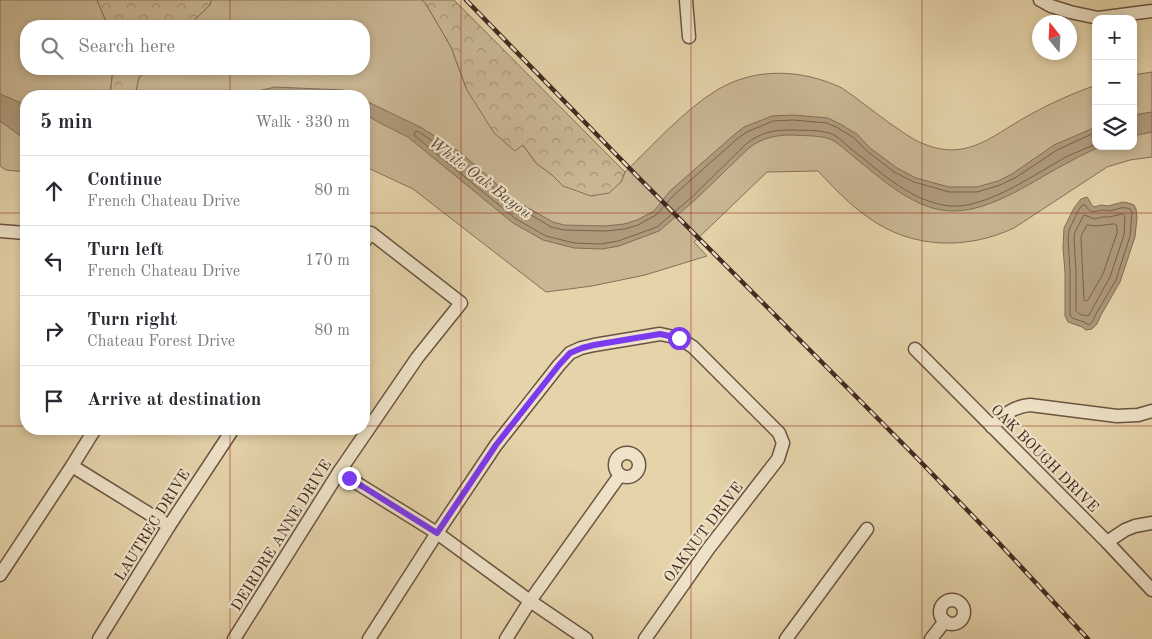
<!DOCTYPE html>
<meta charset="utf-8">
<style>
body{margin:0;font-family:"Old Standard TT",serif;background:#f7f7f7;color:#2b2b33}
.controls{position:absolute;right:15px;top:15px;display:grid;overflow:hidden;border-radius:10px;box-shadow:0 2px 8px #0003}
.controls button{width:45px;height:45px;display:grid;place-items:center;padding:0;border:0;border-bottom:1px solid #e1e1e2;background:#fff;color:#2b2b33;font:25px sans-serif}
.compass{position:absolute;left:1032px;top:15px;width:45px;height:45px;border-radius:50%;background:#fff;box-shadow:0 2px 8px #0003;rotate:342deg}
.stop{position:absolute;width:15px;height:15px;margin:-11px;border:4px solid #7c3aed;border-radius:50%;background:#fff}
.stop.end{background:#7c3aed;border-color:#fff;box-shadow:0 1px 5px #0008}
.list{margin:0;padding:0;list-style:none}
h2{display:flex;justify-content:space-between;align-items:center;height:65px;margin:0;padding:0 20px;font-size:21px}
h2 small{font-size:16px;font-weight:400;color:#7c7c81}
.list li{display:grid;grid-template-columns:32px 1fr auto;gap:15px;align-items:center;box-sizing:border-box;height:70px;padding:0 20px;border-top:1px solid #e1e1e2}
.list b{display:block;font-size:19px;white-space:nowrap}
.list p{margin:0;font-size:16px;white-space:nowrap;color:#7c7c81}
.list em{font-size:16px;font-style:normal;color:#7c7c81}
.icon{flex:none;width:28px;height:28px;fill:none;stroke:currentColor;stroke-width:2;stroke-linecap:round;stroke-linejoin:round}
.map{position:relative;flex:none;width:1152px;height:639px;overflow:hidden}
.search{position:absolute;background:#fff;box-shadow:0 2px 8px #0003;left:20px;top:20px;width:350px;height:55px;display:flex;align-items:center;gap:12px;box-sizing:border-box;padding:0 18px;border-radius:20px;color:#7c7c81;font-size:19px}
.panel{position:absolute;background:#fff;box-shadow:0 2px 8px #0003;left:20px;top:90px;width:350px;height:345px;border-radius:20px}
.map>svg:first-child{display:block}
</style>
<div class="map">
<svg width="1152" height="639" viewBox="0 0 1152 639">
<defs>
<pattern id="forest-crowns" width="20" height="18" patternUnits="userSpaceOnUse" patternTransform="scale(1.25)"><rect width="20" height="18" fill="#c9b693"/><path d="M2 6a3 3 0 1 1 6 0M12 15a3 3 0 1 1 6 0" fill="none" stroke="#a59478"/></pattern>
</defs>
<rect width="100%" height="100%" fill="#e5d3aa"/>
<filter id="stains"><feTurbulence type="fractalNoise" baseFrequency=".004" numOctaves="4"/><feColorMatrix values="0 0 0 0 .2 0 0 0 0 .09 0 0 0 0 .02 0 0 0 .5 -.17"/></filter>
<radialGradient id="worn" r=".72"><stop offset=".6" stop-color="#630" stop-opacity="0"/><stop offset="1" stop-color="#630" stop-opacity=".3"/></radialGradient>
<g fill="#c9b693" stroke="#86705a">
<polygon points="0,0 97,0 108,26 26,26 26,69 113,69 110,96 26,96 26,172 6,170 0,166"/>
<path d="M211 0H422L426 4 451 47 467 90 522 144 536 163 552 175 563 186 621 182 625 172C652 146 684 110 717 90 755 67 802 69 842 88 858 99 873 111 888 122 900 130 911 139 924 144 969 163 996 132 1033 113 1053 102 1074 93 1096 85V146H1133V75L1152 72V157L1130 160 1107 167 1014 228C967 250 912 249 869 218 850 205 834 188 818 171L767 172 694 242 707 256 645 275 592 286 546 292 413 189 364 166V96H135L139 77 151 69H364V26H188L210 5Z"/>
</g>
<g fill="url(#forest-crowns)" stroke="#86705a">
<polygon points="97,0 211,0 210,5 188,26 170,25 168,26 108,26"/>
<polygon points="422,0 454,0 625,172 621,182 609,193 591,196 563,186 552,175 536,163 523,145 515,151 494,133 467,90 451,47 426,4"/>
<polygon points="113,69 151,69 139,77 135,96 110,96"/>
</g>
<g fill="#ae9a7b" stroke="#836d57">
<polygon points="275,87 343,90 356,96 237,96"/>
<polygon points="0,94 26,105 26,140 0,121"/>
<path d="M364 100 422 128 461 153 516 201 553 222 564 225 605 226 624 224 637 220 654 211 670 191 735 134 744 127 772 116 793 115 828 118 840 124 857 134 870 148 897 168 916 178 949 187H977L998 181 1012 174 1054 145 1096 127V146H1102C1091 151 1081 155 1071 161 1035 179 994 211 953 211 915 211 882 179 854 157 847 152 838 142 830 139 818 135 804 136 792 135 775 135 762 138 749 148L695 200 659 231 619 246 602 249 574 248 543 240 513 223 408 137 382 124 364 114Z"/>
<polygon points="1152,112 1152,132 1133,136 1133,115"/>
<path d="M1087 197C1090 200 1090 204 1094 207L1101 205 1108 206 1123 202 1128 203 1134 205 1136 209 1137 218 1135 237 1120 282 1101 315 1097 324 1092 329 1086 330 1082 327 1068 322 1065 316V272L1063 248 1064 228 1074 208 1081 199Z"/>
</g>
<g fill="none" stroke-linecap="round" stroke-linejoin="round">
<g stroke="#78624e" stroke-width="1">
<polyline points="257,96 275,92 342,95 344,96"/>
<path d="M1096 132 1057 150 1015 178 1000 185 977 192H949L914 182 894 172 867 151 854 138 838 128 827 123 793 120 773 121 747 132 738 138 674 195 656 215 638 225 625 229 605 231 564 230 551 227 513 204 458 158 419 132 416 131 414 134 415 136 516 219 546 236 574 243 601 244 618 241 657 227 692 197 746 144C761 132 774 130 792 130 806 131 822 129 834 135 841 139 848 147 855 152 883 174 912 202 950 206 987 209 1036 173 1068 156 1077 152 1087 148 1096 144"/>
<path d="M1083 205H1085C1092 215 1093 211 1102 210 1105 210 1108 211 1110 211 1118 209 1122 206 1130 209L1132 212 1130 236 1116 280 1097 312 1093 321 1089 325 1084 322 1072 318 1070 314V271L1068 237 1069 230 1078 211Z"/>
<path d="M1123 214 1125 216 1124 235 1110 277 1089 315C1085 317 1078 314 1076 311V271L1074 237 1075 232 1084 215 1095 219 1102 217H1109Z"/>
<polygon points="1115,224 1117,226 1117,233 1103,274 1088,300 1085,301 1084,299 1081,238 1082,234 1087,225 1096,226"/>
</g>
<g stroke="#6b5442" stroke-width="15">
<g id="minor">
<polyline points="686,0 689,37"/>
<polyline points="1040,0 1051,6 1070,12 1098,18 1152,11"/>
<polyline points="0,231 26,233"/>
<polyline points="915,349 1107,542 1152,590"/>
<path d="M992 427C1005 415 1011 407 1030 405L1117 416 1138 415 1152 411"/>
<circle cx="627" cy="465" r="12"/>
<polyline points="72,466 169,526"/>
<polyline points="339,472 437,533 530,601 586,639"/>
<polyline points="1107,542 1125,530 1135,526 1152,523"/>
<polyline points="0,575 72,466 95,429"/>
<circle cx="952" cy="612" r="12"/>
<polyline points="99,639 169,526 233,429"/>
<polyline points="234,639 339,472 417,358 461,303 371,233 364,242"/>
<polyline points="369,639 437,533 496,445 559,365 570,353 581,348 594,345 660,334 679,338 693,347 779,433 783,443 778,459 709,548 645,639"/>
<polyline points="506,639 530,601 620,475"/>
<polyline points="786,639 867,529"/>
<polyline points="931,639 945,621"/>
</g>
</g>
<use href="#minor" stroke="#eee2c8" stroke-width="12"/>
<g stroke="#422a20" stroke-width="4.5">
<polyline id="rail" points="466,0 640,179 915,456 998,542 1088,639"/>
</g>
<use href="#rail" stroke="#eee2c8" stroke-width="2.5" stroke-dasharray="8" stroke-linecap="butt"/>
</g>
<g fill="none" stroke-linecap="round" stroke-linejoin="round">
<polyline stroke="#7c3aed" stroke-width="6" points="349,478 437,533 496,445 559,365 570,353 582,348 594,345 660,334 679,338"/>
</g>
<path fill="none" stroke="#8f2418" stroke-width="1" stroke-opacity="0.55" d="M230 0V26M461 0V639M691 0V639M922 0V639M230 69V96M0 213H26M364 213H1152M0 426H26M364 426H1152M230 429V639"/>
<g text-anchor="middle" stroke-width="4.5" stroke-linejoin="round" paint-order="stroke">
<g font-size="15" fill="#422a20" stroke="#eee2c8">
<text transform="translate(1045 458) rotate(45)" y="5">OAK BOUGH DRIVE</text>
<text transform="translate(152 525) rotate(-58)" y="5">LAUTREC DRIVE</text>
<text transform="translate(703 532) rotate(-53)" y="5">OAKNUT DRIVE</text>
<text transform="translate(281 535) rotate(-58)" y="5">DEIRDRE ANNE DRIVE</text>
</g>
<g font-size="16" font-style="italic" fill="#5d4637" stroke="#eee2c8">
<text transform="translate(481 177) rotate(37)" y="6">White Oak Bayou</text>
</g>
</g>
<rect width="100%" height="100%" filter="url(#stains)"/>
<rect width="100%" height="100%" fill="url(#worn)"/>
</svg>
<div class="controls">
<button>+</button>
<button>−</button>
<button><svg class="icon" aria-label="layers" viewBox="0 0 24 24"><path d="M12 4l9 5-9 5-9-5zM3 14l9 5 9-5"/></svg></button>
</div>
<svg class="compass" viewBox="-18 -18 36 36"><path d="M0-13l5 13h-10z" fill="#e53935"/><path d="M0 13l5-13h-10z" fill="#7c7c81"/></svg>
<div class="stop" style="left:679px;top:338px"></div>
<div class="stop end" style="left:349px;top:478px"></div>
<div class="search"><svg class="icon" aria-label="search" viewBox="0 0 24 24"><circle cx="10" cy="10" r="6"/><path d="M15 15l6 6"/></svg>Search here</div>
<section class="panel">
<h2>5 min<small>Walk · 330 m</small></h2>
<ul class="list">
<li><svg class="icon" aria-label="ahead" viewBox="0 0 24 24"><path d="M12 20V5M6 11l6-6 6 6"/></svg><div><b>Continue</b><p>French Chateau Drive</p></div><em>80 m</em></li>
<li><svg class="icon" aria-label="left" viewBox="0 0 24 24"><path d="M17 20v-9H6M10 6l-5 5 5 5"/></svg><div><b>Turn left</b><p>French Chateau Drive</p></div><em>170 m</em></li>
<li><svg class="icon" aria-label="right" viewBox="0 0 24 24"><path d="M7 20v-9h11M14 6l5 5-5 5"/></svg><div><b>Turn right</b><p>Chateau Forest Drive</p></div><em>80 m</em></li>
<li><svg class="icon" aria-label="arrive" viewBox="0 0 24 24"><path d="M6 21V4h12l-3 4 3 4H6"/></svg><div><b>Arrive at destination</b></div></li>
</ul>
</section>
</div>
